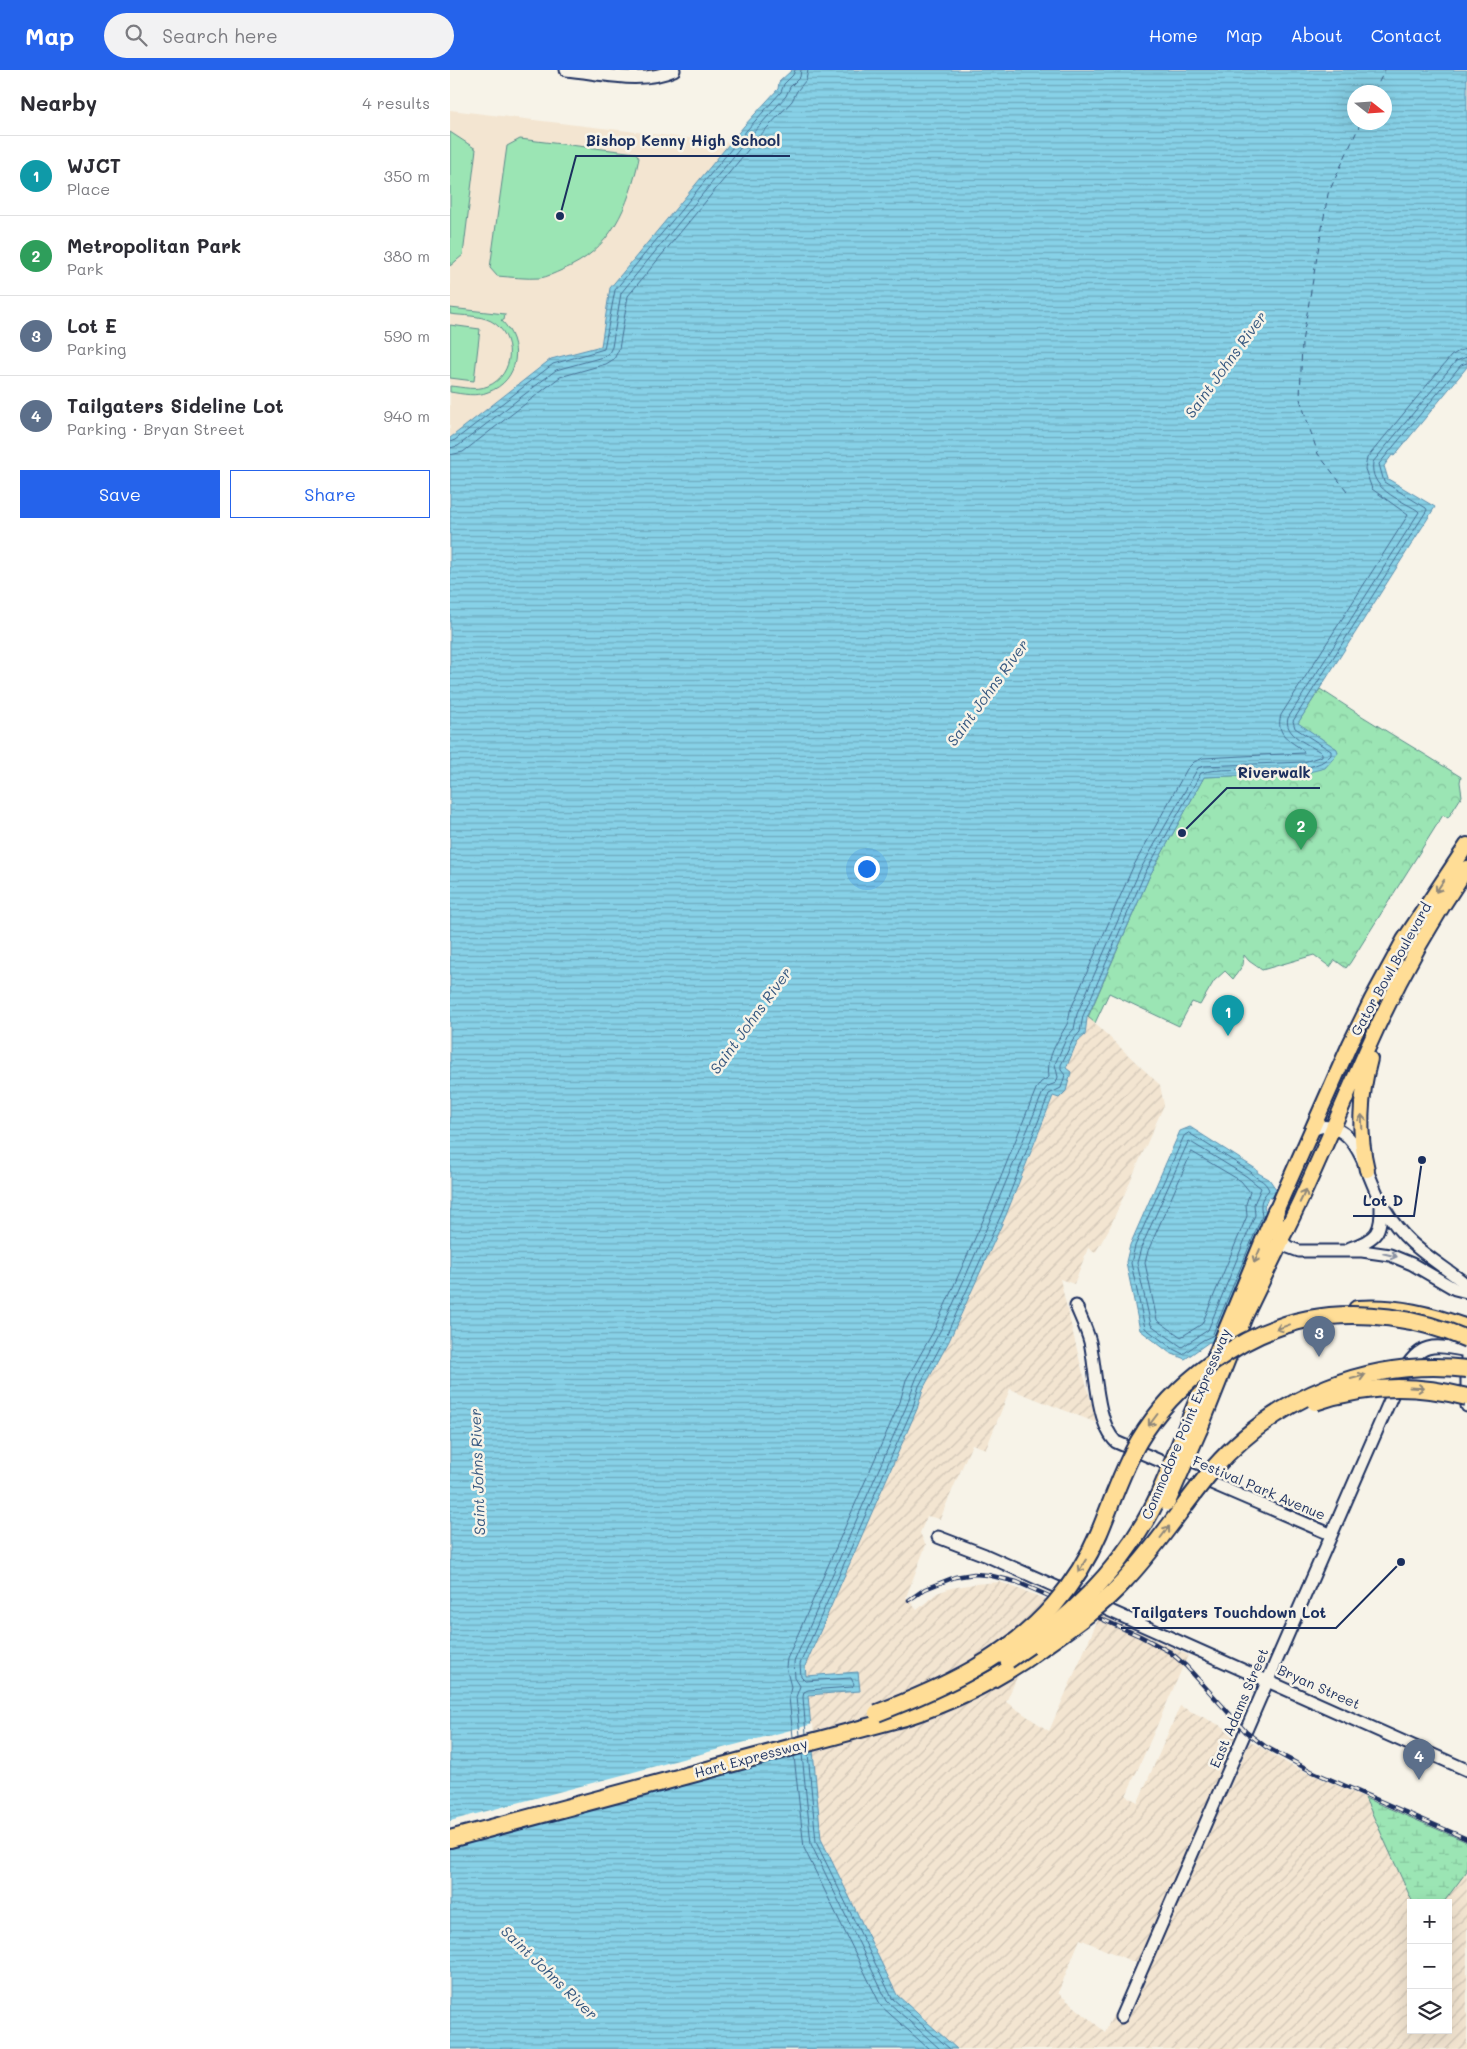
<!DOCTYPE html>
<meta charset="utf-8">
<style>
body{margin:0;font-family:Mali,sans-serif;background:#f2f2f3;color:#2b2b33}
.controls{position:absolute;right:15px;bottom:15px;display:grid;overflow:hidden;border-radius:0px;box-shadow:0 5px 20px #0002}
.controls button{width:45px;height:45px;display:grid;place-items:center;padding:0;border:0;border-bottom:1px solid #e1e1e2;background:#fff;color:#2b2b33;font:25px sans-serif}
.compass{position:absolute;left:897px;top:15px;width:45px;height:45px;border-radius:50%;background:#fff;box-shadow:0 5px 20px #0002;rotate:107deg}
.you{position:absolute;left:416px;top:798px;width:18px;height:18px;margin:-12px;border:4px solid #fff;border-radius:50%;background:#1a73e8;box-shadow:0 0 0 8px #1a73e833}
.badge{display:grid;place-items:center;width:32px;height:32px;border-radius:50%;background:#2563eb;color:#fff;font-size:16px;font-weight:700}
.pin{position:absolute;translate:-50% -41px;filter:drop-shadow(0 1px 2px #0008)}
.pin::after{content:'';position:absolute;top:26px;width:18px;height:15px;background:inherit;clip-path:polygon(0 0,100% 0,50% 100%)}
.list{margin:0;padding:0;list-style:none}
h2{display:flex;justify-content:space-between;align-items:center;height:65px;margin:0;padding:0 20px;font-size:21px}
h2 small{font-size:16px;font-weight:400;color:#7c7c81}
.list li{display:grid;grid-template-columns:32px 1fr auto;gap:15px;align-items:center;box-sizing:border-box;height:80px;padding:0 20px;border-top:1px solid #e1e1e2}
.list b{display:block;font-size:19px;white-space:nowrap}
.list p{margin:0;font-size:16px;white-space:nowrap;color:#7c7c81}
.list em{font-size:16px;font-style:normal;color:#7c7c81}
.actions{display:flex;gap:10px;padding:15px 20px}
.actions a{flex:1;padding:11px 0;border:1px solid #2563eb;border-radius:0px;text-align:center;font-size:18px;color:#2563eb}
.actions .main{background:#2563eb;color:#fff}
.icon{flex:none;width:28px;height:28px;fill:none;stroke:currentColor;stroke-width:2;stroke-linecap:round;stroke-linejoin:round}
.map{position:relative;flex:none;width:1017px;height:1979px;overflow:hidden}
header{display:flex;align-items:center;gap:30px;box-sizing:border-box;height:70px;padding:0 25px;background:#2563eb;color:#fff}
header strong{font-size:24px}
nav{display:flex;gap:28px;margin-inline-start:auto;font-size:18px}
.search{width:350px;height:45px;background:#f2f2f3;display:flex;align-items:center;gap:12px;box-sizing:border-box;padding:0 18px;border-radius:28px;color:#7c7c81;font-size:19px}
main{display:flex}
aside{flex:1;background:#fff}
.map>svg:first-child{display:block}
</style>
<header>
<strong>Map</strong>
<div class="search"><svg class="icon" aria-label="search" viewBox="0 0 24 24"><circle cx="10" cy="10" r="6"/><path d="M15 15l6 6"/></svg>Search here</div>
<nav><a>Home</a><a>Map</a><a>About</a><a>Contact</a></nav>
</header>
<main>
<aside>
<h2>Nearby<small>4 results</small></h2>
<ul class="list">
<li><span class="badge" style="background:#0f9aa8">1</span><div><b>WJCT</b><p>Place</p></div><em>350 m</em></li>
<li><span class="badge" style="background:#2e9e5b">2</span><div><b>Metropolitan Park</b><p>Park</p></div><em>380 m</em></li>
<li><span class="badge" style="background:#5c6f8a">3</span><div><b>Lot E</b><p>Parking</p></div><em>590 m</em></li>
<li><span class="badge" style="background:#5c6f8a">4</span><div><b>Tailgaters Sideline Lot</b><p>Parking · Bryan Street</p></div><em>940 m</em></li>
</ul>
<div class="actions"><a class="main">Save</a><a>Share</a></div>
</aside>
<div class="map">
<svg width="1017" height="1979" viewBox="0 0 1017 1979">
<defs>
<pattern id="industrial-furrows" width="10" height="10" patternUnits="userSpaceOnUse" patternTransform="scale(1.25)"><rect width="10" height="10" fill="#f3e5d1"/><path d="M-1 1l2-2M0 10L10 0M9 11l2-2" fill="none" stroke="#d0c5b6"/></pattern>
<pattern id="wetland-marsh" width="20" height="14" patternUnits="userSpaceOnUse" patternTransform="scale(1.25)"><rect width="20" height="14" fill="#9be5b4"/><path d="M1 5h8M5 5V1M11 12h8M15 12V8" fill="none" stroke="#85c59d"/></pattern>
<pattern id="park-crowns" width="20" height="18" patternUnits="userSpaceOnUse" patternTransform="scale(1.25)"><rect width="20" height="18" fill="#9be5b4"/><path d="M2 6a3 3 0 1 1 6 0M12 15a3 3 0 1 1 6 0" fill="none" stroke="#85c59d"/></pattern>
<pattern id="water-rules" width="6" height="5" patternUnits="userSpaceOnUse" patternTransform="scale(1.25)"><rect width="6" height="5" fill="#87d1e7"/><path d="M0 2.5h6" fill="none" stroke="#6eaabe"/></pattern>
</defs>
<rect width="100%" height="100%" fill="#f7f3e8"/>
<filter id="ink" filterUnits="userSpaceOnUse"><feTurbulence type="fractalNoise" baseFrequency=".02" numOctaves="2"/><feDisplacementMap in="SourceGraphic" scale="10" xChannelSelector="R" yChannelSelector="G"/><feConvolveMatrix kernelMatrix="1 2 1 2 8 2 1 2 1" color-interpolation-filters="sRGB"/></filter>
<g filter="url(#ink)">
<polygon fill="#f3e5d1" points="0,40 280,73 160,218 151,276 101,289 0,368"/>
<path fill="url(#industrial-furrows)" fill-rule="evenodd" d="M638 947 710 1015 714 1035 659 1159 645 1183 638 1178 624 1214 610 1209 630 1292 647 1353 560 1319 536 1379 522 1374 490 1449 477 1446 470 1463 476 1475 456 1527 467 1540 487 1523 501 1518 524 1514 550 1512 601 1531 556 1632 599 1661 650 1545 738 1585 676 1726 688 1732 730 1636 790 1665 688 1894 630 1869 608 1923 655 1962 664 1943 676 1949 800 1671 840 1695 1017 1772V1979H507L447 1925 371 1769 358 1625 410 1621 408 1602 356 1606 355 1596 467 1339 473 1319 499 1271 556 1145 604 1025 609 1028 616 998 627 972 635 965ZM961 1833H998V1960H961Z"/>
<polygon fill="url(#wetland-marsh)" stroke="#5b8a89" points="915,1728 1017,1772 1017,1801 993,1833 963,1833"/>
<path fill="url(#park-crowns)" stroke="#5b8a89" d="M870 619C916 650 964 677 1011 707L1010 712 1012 726 998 748 993 745 900 893 896 898 885 890 880 897 864 885 812 900 799 891 794 885 793 895 783 909 775 901 764 911 750 935 742 932 729 956 659 923 645 953 638 947 700 805 754 707 855 703 887 679 847 654Z"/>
<g fill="#9be5b4" stroke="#5b8a89">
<polygon points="0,62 26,79 13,185 0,196"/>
<path d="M70 69 186 83 189 88C179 136 161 181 112 200 105 203 97 207 90 208 76 209 61 207 47 206L40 198 57 76Z"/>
<path d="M0 238 55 244 54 250H51C74 272 70 311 38 322 26 327 13 324 0 322V316C13 317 26 321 38 316 65 305 67 265 41 251 29 245 13 246 0 244Z"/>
<polygon points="0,255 30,259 24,311 0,308"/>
</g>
<g fill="url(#water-rules)" stroke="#5c90b0" fill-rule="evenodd">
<path d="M342 0H1017V297L944 386 942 385 934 396 938 409 985 437 848 653 887 679 888 683 875 698 855 703 754 707 700 805 637 948 635 965 627 972 616 998 621 1002 616 1021 609 1028 603 1026 556 1145 499 1271 473 1319 467 1339 355 1596 356 1606 408 1602 410 1621 358 1625 371 1769 447 1925 507 1979H0V368L101 289 151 276 160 218 294 56 328 19 329 12ZM904 22H934V52H904Z"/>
<polygon points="740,1057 806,1099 808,1103 819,1109 828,1122 826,1127 818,1128 814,1137 817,1143 765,1273 759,1272 735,1289 720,1283 690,1260 676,1192 680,1175 730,1061"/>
</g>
<polygon fill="#f7f3e8" points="363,1654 365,1678 0,1774 0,1751"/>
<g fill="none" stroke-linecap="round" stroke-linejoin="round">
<g stroke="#467095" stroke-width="1">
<polyline points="0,372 5,370 103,294 154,279 165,220 297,60 331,22 334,14 343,5 345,0"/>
<polyline points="0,378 8,376 106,300 153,287 159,283 162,277 171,223 302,64 336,26 340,17 350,7 351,0"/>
<polyline points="0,385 13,382 110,307 156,294 164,289 169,279 178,226 307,69 342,31 347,21 356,10 358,0"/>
<path d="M739 1063 801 1102C807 1111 814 1108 819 1120 810 1130 810 1133 812 1146L762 1266 753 1270 733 1284 723 1279 695 1258 681 1193 685 1176 734 1066Z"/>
<polygon points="739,1071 796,1106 811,1118 804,1134 805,1145 758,1260 732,1277 701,1255 687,1193 691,1178"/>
<polygon points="742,1082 791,1111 800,1122 796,1134 797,1146 752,1254 731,1267 707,1250 695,1193 698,1181"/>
<path d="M356 1664 353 1627 354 1622 358 1620 402 1617 404 1614 401 1608 355 1611 351 1607 350 1594 463 1337 469 1316 495 1268 552 1143 599 1024 611 1018 615 1005 611 1000V995L623 970 630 962 633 946 695 803 751 703C784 693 860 711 881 685V681L845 658 843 651 977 440 976 438 934 412 929 394 1011 295 1017 293"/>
<path d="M350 1665 346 1627 350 1616 345 1608 344 1592 457 1335C467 1298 489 1267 504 1232 536 1162 564 1092 593 1022L598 1016 606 1013 608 1007 605 994 617 967 624 959 627 944 690 800 748 698 754 696 854 692 872 686V683C860 675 833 665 838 648L969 442 967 440C949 429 919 419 923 392L1006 291 1017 287"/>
<path d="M343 1667 339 1627 341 1617 336 1597 337 1589 450 1332 456 1310 483 1262 539 1137 586 1019 591 1012 599 1007C596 988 607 972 616 956 619 952 619 946 620 941L683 797 737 699 744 692 753 688 854 683 853 680C840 671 825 664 831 645L958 445 922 419 915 399 917 388 1001 286 1009 281 1017 279"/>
<polyline points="358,1683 366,1772 442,1928 500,1979"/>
<polyline points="352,1684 361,1774 437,1931 490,1979"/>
<polyline points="344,1686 354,1778 431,1936 479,1979"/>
</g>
<g stroke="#365880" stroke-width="1" stroke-dasharray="6 5" stroke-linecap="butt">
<polyline points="924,22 935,0"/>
<polyline points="897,421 868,384 850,329 852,272 878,124 911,52"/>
</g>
<g stroke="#1b2f5e" stroke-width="15">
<g id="minor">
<path d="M116 0C151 3 191 15 224 0"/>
<path d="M861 1062C872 1052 888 1057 898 1067 915 1084 922 1120 936 1141 957 1177 986 1190 1017 1215"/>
<polyline points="831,1170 838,1177 849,1181 912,1181 940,1185 962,1194 1005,1219 1017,1222"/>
<path d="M900 1178C927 1169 932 1162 931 1134"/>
<path d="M626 1236C631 1248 637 1260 640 1272 646 1298 646 1353 666 1372L880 1464"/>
<polyline points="1017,1282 1017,1336"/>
<polyline points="488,1467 535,1485 1017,1700"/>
<path d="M671 1947 951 1305C970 1272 982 1274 1017 1281"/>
</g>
</g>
<g stroke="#1b2f5e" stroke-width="18">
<g id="major">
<path d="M917 1100C908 1063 910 1026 920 989"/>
<polyline points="831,1170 826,1157 826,1141 900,974 922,929 954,870 1017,775"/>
<path d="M831 1170C864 1106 890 1039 920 973 947 912 980 853 1017 798"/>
</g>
</g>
<g stroke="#1b2f5e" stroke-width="20">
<g id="highway">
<path d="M907 1239C946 1236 981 1245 1017 1258"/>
<polyline points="738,1354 826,1141"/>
<polyline points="749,1359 794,1246 831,1170"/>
<path d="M0 1769 455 1647C504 1631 549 1609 591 1578"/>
</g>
</g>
<use href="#minor" stroke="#f7f3e8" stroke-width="11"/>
<use href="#major" stroke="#ffdd96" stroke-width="14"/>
<use href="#highway" stroke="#ffdd96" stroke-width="16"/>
<g stroke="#1b2f5e" stroke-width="4.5">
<polyline id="rail" points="459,1530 475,1519 505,1507 524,1504 538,1505 567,1512 690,1566 720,1582 736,1596 796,1662 816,1677 861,1701 1017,1769"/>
</g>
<use href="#rail" stroke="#f7f3e8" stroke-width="2.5" stroke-dasharray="8" stroke-linecap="butt"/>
<g stroke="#1b2f5e" stroke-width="20" stroke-linecap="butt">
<g id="highway-bridge">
<path d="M865 1332C914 1315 966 1314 1017 1327"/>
<polyline points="717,1432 749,1359"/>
<path d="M591 1578C621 1557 651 1537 676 1509 708 1475 733 1435 763 1399 827 1326 920 1288 1017 1299"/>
<path d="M558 1590C616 1553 670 1500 702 1439 716 1412 726 1383 738 1354"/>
<path d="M427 1643C490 1619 559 1588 604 1535 622 1514 638 1489 649 1463 662 1432 672 1400 689 1371 723 1313 792 1262 858 1249 910 1239 969 1248 1017 1269"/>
</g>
</g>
<use href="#highway-bridge" stroke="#ffdd96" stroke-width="16"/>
</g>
<defs><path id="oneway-shaft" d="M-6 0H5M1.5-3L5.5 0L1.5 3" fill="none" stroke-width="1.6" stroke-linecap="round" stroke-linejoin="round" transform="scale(1.25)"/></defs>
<g stroke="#8d867a">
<use href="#oneway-shaft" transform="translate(990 816) rotate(124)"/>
<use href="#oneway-shaft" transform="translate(912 1052) rotate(-92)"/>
<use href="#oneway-shaft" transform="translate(853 1126) rotate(-64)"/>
<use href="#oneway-shaft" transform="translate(807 1186) rotate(113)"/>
<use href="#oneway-shaft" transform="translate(833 1257) rotate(160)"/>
<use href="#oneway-shaft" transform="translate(908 1307) rotate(-15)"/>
<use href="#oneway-shaft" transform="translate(967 1318) rotate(3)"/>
<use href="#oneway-shaft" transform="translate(703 1350) rotate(127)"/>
<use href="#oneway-shaft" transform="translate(715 1462) rotate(-53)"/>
<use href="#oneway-shaft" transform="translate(632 1496) rotate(121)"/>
</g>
<use stroke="#8991a3" href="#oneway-shaft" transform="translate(940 1185) rotate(14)"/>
</g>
<g text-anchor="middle" stroke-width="5" stroke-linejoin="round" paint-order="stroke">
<g font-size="14" fill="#1b2f5e" stroke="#f7f3e8">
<text transform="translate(941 899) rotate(-61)" y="5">Gator Bowl Boulevard</text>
<text transform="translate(736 1354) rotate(-67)" y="5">Commodore Point Expressway</text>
<text transform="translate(809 1418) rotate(23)" y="5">Festival Park Avenue</text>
<text transform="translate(869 1617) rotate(24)" y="5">Bryan Street</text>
<text transform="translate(789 1638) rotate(-67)" y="5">East Adams Street</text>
<text transform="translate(301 1688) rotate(-15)" y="5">Hart Expressway</text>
</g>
<g font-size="15" font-style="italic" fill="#365880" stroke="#f7f3e8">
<text transform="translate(776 295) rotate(-54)" y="5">Saint Johns River</text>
<text transform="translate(538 623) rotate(-54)" y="5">Saint Johns River</text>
<text transform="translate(301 951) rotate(-54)" y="5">Saint Johns River</text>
<text transform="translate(28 1402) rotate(-92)" y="5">Saint Johns River</text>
<text transform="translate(99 1903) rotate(44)" y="5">Saint Johns River</text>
</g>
</g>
<path fill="none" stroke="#1b2f5e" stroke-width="2" d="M110 146L126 86H340M732 763L777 718H870M972 1090L964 1146H903M951 1492L886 1558H671"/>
<g fill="#1b2f5e" stroke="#f7f3e8" stroke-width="2">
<circle cx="110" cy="146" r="5"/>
<circle cx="732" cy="763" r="5"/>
<circle cx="972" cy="1090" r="5"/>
<circle cx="951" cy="1492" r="5"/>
</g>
<g font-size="15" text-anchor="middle" font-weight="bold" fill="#1b2f5e" stroke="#f7f3e8" stroke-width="5" stroke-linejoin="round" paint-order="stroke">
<text x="233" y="76">Bishop Kenny High School</text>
<text x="824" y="708">Riverwalk</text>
<text x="933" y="1136">Lot D</text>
<text x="779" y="1548">Tailgaters Touchdown Lot</text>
</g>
</svg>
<div class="controls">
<button>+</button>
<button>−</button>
<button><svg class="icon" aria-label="layers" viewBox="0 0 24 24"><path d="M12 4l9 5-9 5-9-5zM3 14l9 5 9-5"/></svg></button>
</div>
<svg class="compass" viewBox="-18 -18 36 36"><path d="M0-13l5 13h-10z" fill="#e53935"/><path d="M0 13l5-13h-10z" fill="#7c7c81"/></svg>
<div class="you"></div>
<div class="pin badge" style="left:778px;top:966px;background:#0f9aa8">1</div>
<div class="pin badge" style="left:851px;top:780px;background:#2e9e5b">2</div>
<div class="pin badge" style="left:869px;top:1287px;background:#5c6f8a">3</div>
<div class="pin badge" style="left:969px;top:1710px;background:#5c6f8a">4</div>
</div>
</main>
